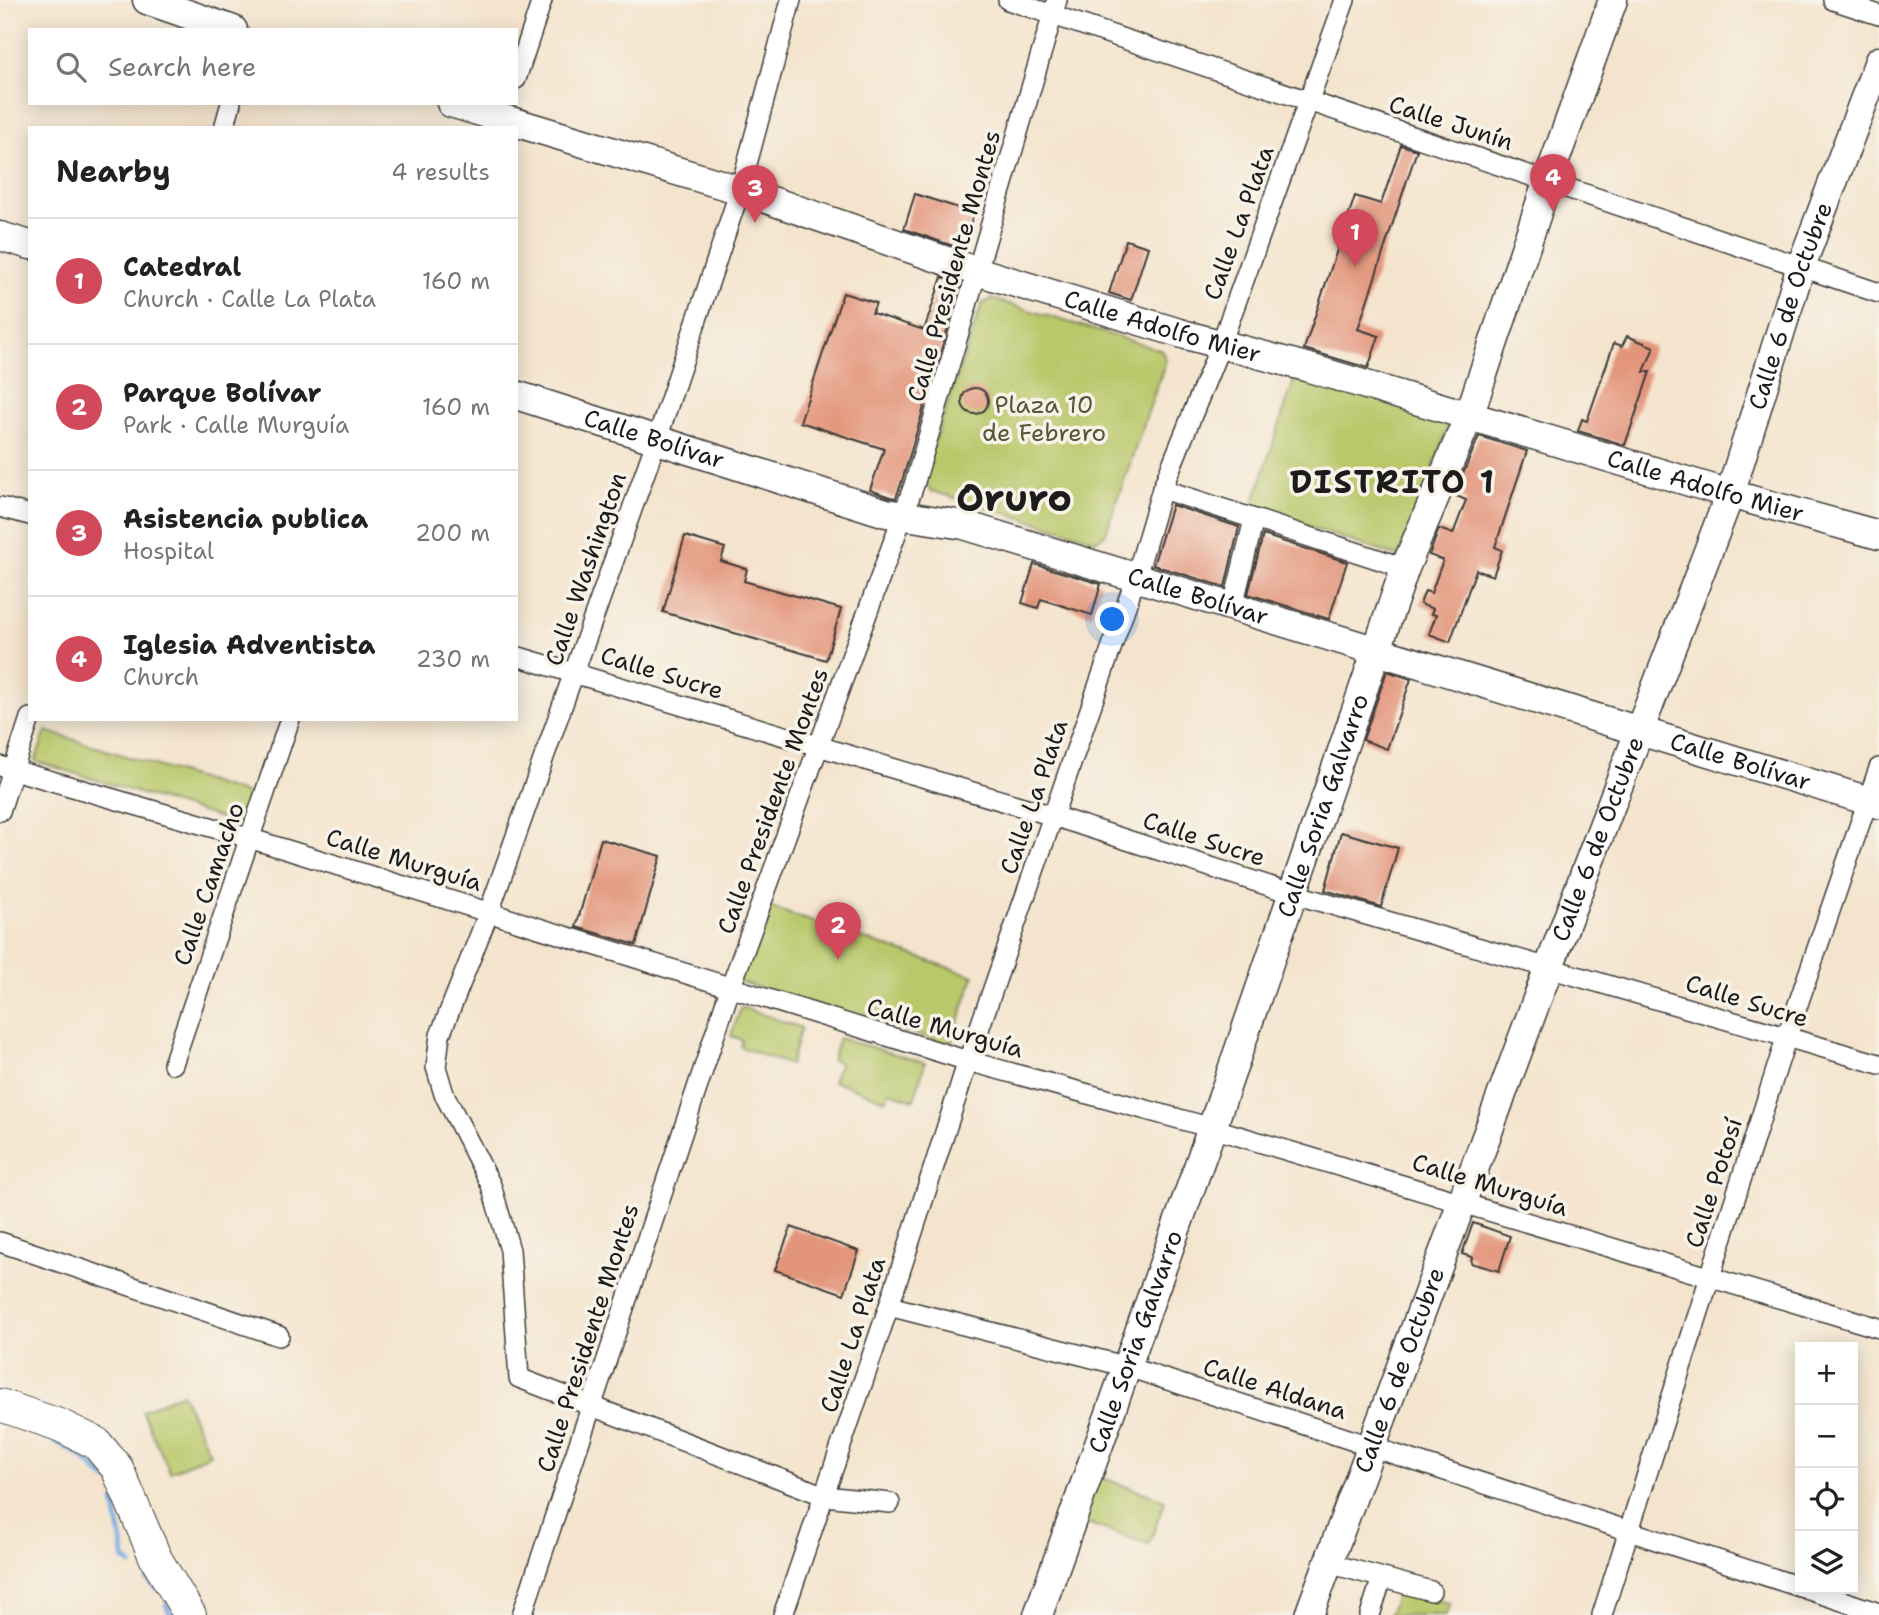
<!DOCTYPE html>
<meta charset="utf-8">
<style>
body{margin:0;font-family:"Shantell Sans",sans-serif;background:#f6f6f6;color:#222}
.controls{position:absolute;right:21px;bottom:21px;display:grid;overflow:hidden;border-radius:0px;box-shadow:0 4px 18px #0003}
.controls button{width:63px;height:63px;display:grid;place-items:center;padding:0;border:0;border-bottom:2px solid #e0e0e0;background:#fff;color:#222;font:35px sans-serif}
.you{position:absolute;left:1113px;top:620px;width:24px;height:24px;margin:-18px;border:5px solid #fff;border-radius:50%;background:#1a73e8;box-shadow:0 0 0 10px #1a73e833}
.badge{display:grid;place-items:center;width:46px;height:46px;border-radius:50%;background:#d1495b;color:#fff;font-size:23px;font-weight:700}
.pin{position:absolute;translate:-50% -58px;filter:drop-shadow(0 2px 4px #0008)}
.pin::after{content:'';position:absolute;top:37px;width:24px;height:21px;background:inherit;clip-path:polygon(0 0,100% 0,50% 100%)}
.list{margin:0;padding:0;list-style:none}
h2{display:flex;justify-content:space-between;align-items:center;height:91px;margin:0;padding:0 28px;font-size:30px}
h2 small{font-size:23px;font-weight:400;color:#767676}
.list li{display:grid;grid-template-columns:46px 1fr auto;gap:21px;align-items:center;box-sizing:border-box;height:126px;padding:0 28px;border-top:2px solid #e0e0e0}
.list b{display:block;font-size:26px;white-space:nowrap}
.list p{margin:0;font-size:23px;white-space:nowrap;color:#767676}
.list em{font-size:23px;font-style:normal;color:#767676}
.icon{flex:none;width:38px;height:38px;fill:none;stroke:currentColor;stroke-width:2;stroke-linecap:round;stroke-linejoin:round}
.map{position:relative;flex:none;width:1879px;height:1615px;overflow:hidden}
.search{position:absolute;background:#fff;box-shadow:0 4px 18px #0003;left:28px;top:28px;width:490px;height:77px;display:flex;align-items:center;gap:18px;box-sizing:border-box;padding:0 24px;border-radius:0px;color:#767676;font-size:26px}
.panel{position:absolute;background:#fff;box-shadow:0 4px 18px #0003;left:28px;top:126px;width:490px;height:595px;border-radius:0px}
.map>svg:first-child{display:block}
</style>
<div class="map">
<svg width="1879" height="1615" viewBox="0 0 1879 1615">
<rect width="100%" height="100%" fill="#f7f3e8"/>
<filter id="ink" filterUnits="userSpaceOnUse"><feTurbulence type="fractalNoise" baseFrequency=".0143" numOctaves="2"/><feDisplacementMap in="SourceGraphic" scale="14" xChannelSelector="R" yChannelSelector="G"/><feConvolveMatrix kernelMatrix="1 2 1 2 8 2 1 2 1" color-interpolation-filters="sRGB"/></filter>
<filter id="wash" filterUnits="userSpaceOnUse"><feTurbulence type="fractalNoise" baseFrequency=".00686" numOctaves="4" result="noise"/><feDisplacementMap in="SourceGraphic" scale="28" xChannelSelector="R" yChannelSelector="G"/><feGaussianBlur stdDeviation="1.57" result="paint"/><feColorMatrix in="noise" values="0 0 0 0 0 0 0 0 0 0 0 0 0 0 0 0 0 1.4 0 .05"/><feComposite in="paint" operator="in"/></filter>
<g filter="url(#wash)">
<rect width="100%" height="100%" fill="#f4e4cd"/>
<g fill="#b9c86b" stroke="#6a7244" stroke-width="2">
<polygon points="992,299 1161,350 1166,360 1105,535 1096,540 931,491 922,478 982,304"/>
<polygon points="1297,371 1443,418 1448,428 1399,557 1252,508"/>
<polygon points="46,731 256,797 246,826 35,761"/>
<polygon points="763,905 974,976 951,1045 734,980"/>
<polygon points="741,1007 801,1028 790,1065 740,1047 742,1040 731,1036"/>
<polygon points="839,1038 925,1063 914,1100 889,1092 886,1100 833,1081 840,1063 832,1060"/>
<polygon points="182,1393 210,1454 170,1472 142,1411"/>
<polygon points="1097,1476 1165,1500 1149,1545 1081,1521"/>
<polygon points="1398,1591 1450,1603 1446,1615 1389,1615"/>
</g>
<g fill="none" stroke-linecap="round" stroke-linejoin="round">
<g stroke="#74ace3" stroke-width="5">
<polyline points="42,1435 77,1453 108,1481"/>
<polyline points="114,1501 125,1560 131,1565"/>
<polyline points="147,1580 157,1589"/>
<polyline points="166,1604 171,1615"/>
</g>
</g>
<g id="blocks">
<g fill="#e3957b">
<polygon points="1401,145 1417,150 1358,329 1379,336 1368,368 1304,349 1355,196 1381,204"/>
<polygon points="915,194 974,213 962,249 904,229"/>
<polygon points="1126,240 1148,247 1131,300 1109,293"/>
<polygon points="942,277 961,283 902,481 896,498 890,497 870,490 884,449 800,422 843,293 876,303 872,313 924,330"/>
<polygon points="1627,336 1654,347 1644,372 1650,372 1625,445 1578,431 1582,419 1587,421 1614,343 1622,346"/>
<circle cx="975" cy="401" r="13"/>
<polygon points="1479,436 1527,451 1495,547 1502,550 1493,576 1476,570 1450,642 1429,634 1436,615 1431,614 1433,609 1420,604 1425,591 1431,593 1443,560 1429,555 1439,529 1453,534 1466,500 1454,495"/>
<polygon points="1172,505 1239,527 1225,587 1153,565"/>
<polygon points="1263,535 1347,562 1329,619 1248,594"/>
<polygon points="685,536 725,548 721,561 747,569 744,581 841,609 826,660 663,612"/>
<polygon points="1034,564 1101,584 1092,615 1041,599 1038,608 1022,603"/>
<polygon points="1387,671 1411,679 1387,749 1363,740"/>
<polygon points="1341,832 1398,848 1381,907 1325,890"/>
<polygon points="601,839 661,856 636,945 576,927"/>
<polygon points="1473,1223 1510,1236 1499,1271 1471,1263 1472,1257 1462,1254"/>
<polygon points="791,1227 859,1251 844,1294 775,1270"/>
</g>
</g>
</g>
<g filter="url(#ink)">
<use href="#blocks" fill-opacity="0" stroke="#3c3a37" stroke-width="2"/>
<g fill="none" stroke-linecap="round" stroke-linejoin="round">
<g stroke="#3c3a37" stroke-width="22">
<g id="street">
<polyline points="791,0 740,190 657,439 489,912 440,1035 436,1067 444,1094 491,1185 510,1250 519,1378 825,1496 890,1503"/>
<polyline points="1008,0 1879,293"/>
<polyline points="1833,0 1879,15"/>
<polyline points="516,79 542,0"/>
<polyline points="224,128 231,103"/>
<polyline points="1162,489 1405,568"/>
<polyline points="0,507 30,515"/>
<polyline points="1233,606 1254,519"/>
<polyline points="516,656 1053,816 1294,894 1879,1064"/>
<polyline points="0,766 252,839 968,1061 1212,1128 1879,1328"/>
<polyline points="0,811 30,718"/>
<polyline points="173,1064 290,719"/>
<polyline points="0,1242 279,1336"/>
<polyline points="889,1306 1128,1367 1800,1587"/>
<polyline points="1328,1563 1431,1591"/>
<polyline points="1806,1589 1879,1613"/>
<polyline points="522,1615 730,989 914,485 1057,0"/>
<polyline points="783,1615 889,1306 968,1061 1136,577 1162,489 1221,344 1345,0"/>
<polyline points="1370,1615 1382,1578"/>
<polyline points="1602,1615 1786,1039 1879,768"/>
</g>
</g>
<g stroke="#3c3a37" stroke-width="31">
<g id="secondary">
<polyline points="147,0 233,30"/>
<path id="s1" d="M451 103 740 190 970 269 1186 335 1306 367 1730 494 1879 535"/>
<polyline points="0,236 30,245"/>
<path id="s2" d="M516 395 886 513 964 525 1879 804"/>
<path id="s3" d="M1038 1615 1212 1128 1405 568 1469 416 1548 180 1613 0"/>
<path id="s4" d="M1309 1615 1549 967 1730 494 1800 269 1879 61"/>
</g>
</g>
<g stroke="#3c3a37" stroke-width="34">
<polyline id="primary" points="0,1405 59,1425 96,1443 117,1468 156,1559 190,1615"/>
</g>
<use href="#street" stroke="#fff" stroke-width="19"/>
<use href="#secondary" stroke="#fff" stroke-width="28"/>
<use href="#primary" stroke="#fff" stroke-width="32"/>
</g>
</g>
<g text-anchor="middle" stroke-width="7" stroke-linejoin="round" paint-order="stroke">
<g font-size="24" fill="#1c1c1c" stroke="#f7f3e8">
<text transform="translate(1451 123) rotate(18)" y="8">Calle Junín</text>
<text transform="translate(1239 223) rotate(-70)" y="8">Calle La Plata</text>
<text transform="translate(954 266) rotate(-74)" y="8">Calle Presidente Montes</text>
<text dy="8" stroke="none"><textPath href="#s4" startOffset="1395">Calle 6 de Octubre</textPath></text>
<text dy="8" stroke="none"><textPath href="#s1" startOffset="746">Calle Adolfo Mier</textPath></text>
<text dy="8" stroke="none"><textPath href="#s2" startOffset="145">Calle Bolívar</textPath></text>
<text dy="8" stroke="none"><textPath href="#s1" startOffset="1312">Calle Adolfo Mier</textPath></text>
<text transform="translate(586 569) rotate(-71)" y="8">Calle Washington</text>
<text dy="8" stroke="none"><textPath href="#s2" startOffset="712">Calle Bolívar</textPath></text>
<text transform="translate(662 673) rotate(17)" y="8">Calle Sucre</text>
<text dy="8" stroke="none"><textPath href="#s2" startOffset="1279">Calle Bolívar</textPath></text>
<text transform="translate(1034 797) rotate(-71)" y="8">Calle La Plata</text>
<text transform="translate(773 801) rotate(-70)" y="8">Calle Presidente Montes</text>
<text dy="8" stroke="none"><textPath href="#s3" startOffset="858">Calle Soria Galvarro</textPath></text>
<text transform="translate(1204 839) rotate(18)" y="8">Calle Sucre</text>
<text dy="8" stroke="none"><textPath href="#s4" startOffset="828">Calle 6 de Octubre</textPath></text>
<text transform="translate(404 860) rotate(17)" y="8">Calle Murguía</text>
<text transform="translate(209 884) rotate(-71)" y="8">Calle Camacho</text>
<text transform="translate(1747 1001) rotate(17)" y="8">Calle Sucre</text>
<text transform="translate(945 1028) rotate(16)" y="8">Calle Murguía</text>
<text transform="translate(1714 1183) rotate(-72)" y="8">Calle Potosí</text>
<text transform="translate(1490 1185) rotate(17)" y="8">Calle Murguía</text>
<text transform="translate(853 1335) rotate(-72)" y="8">Calle La Plata</text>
<text transform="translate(588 1338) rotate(-72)" y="8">Calle Presidente Montes</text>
<text dy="8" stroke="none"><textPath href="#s3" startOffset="290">Calle Soria Galvarro</textPath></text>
<text dy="8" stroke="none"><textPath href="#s4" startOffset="261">Calle 6 de Octubre</textPath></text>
<text transform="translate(1275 1389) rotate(18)" y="8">Calle Aldana</text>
</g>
<g font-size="24" fill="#535838" stroke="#f7f3e8">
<text x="1044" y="413">Plaza 10<tspan x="1044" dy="28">de Febrero</tspan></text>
</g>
<g font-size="32" font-weight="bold" letter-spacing="2" fill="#1c1c1c" stroke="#f7f3e8">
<text x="1393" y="493">DISTRITO 1</text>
</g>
<g font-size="38" font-weight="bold" fill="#1c1c1c" stroke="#f7f3e8">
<text x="1014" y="511">Oruro</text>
</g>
</g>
</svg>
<div class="controls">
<button>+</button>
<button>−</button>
<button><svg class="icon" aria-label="locate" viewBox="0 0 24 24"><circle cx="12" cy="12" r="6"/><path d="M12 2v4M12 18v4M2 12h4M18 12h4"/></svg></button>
<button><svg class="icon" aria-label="layers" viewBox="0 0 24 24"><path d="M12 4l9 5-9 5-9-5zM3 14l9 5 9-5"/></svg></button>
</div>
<div class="you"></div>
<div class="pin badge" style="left:1355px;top:267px">1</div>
<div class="pin badge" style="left:838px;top:960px">2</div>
<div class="pin badge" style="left:755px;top:223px">3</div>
<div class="pin badge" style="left:1553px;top:212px">4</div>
<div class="search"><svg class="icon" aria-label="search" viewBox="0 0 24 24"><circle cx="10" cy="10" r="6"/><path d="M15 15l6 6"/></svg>Search here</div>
<section class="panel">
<h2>Nearby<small>4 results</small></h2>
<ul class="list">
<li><span class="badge">1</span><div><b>Catedral</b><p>Church · Calle La Plata</p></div><em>160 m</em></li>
<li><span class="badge">2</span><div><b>Parque Bolívar</b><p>Park · Calle Murguía</p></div><em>160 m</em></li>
<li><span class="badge">3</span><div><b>Asistencia publica</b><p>Hospital</p></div><em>200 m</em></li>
<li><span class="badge">4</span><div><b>Iglesia Adventista</b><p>Church</p></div><em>230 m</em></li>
</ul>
</section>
</div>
